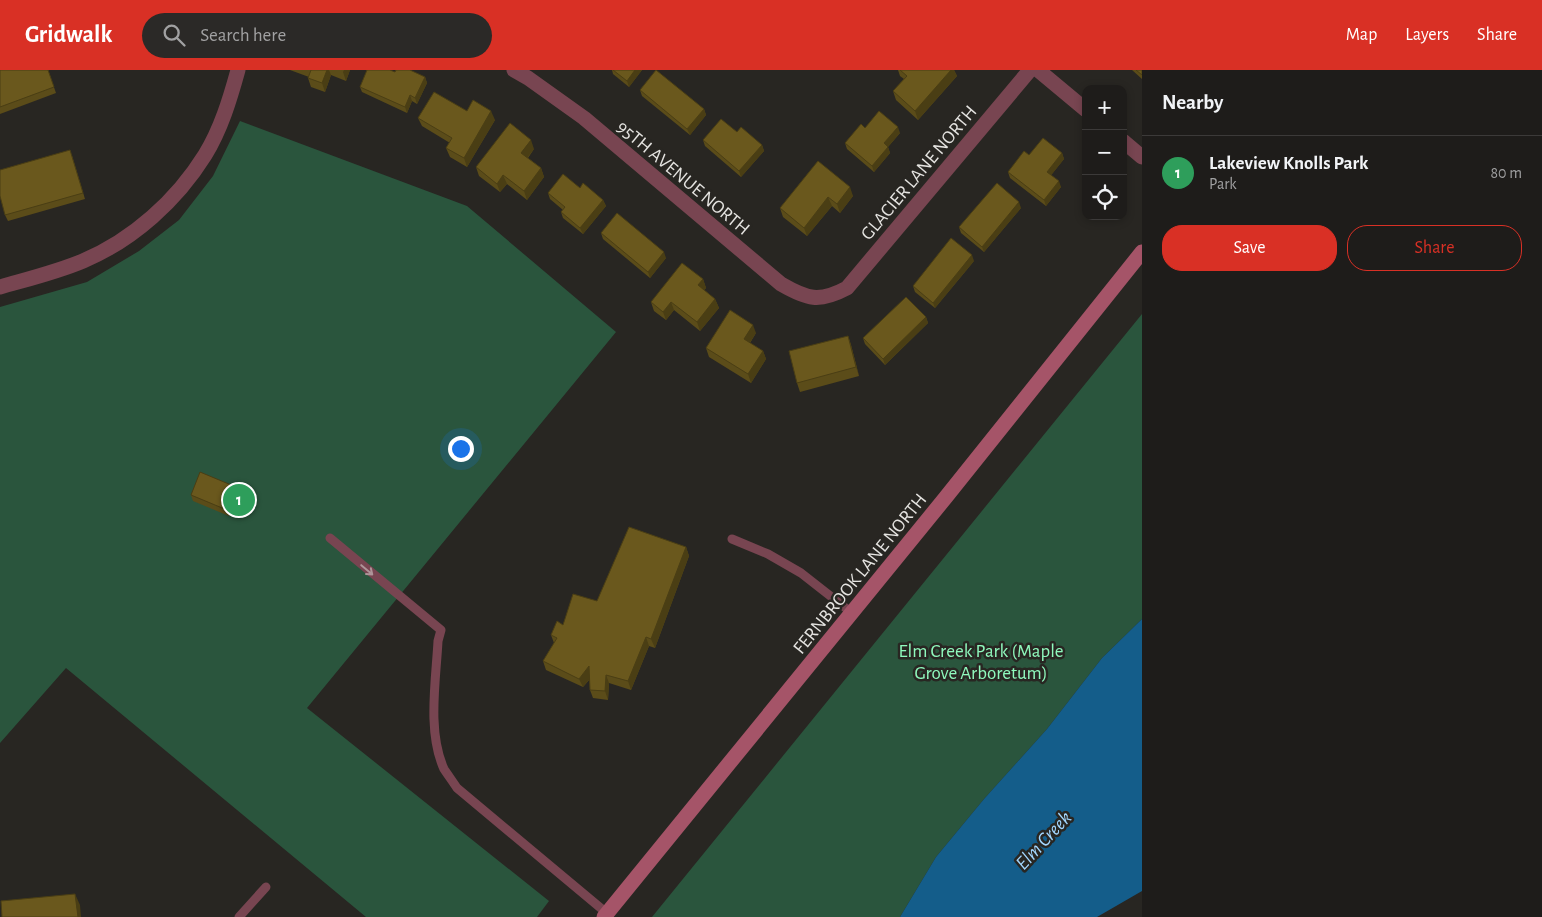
<!DOCTYPE html>
<meta charset="utf-8">
<style>
body{margin:0;font-family:"Alegreya Sans",sans-serif;background:#2b2927;color:#f1f3f6}
.controls{position:absolute;right:15px;top:15px;display:grid;overflow:hidden;border-radius:10px;box-shadow:0 2px 8px #0003}
.controls button{width:45px;height:45px;display:grid;place-items:center;padding:0;border:0;border-bottom:1px solid #3c3a39;background:#1e1c1a;color:#f1f3f6;font:25px sans-serif}
.you{position:absolute;left:460px;top:378px;width:18px;height:18px;margin:-12px;border:4px solid #fff;border-radius:50%;background:#1a73e8;box-shadow:0 0 0 8px #1a73e833}
.badge{display:grid;place-items:center;width:32px;height:32px;border-radius:50%;background:#d93025;color:#fff;font-size:16px;font-weight:700}
.pin{position:absolute;translate:-50% -50%;border:2px solid #fff;box-shadow:0 1px 5px #0006}
.list{margin:0;padding:0;list-style:none}
h2{display:flex;justify-content:space-between;align-items:center;height:65px;margin:0;padding:0 20px;font-size:21px}
h2 small{font-size:16px;font-weight:400;color:#a1a1a2}
.list li{display:grid;grid-template-columns:32px 1fr auto;gap:15px;align-items:center;box-sizing:border-box;height:75px;padding:0 20px;border-top:1px solid #3c3a39}
.list b{display:block;font-size:19px;white-space:nowrap}
.list p{margin:0;font-size:16px;white-space:nowrap;color:#a1a1a2}
.list em{font-size:16px;font-style:normal;color:#a1a1a2}
.actions{display:flex;gap:10px;padding:15px 20px}
.actions a{flex:1;padding:11px 0;border:1px solid #d93025;border-radius:20px;text-align:center;font-size:18px;color:#d93025}
.actions .main{background:#d93025;color:#fff}
.icon{flex:none;width:28px;height:28px;fill:none;stroke:currentColor;stroke-width:2;stroke-linecap:round;stroke-linejoin:round}
.map{position:relative;flex:none;width:1142px;height:847px;overflow:hidden}
header{display:flex;align-items:center;gap:30px;box-sizing:border-box;height:70px;padding:0 25px;background:#d93025;color:#fff}
header strong{font-size:24px}
nav{display:flex;gap:28px;margin-inline-start:auto;font-size:18px}
.search{width:350px;height:45px;background:#2b2927;display:flex;align-items:center;gap:12px;box-sizing:border-box;padding:0 18px;border-radius:28px;color:#a1a1a2;font-size:19px}
main{display:flex}
aside{flex:1;background:#1e1c1a}
.map>svg:first-child{display:block}
</style>
<header>
<strong>Gridwalk</strong>
<div class="search"><svg class="icon" aria-label="search" viewBox="0 0 24 24"><circle cx="10" cy="10" r="6"/><path d="M15 15l6 6"/></svg>Search here</div>
<nav><a>Map</a><a>Layers</a><a>Share</a></nav>
</header>
<main>
<div class="map">
<svg width="1142" height="847" viewBox="0 0 1142 847">
<rect width="100%" height="100%" fill="#282622"/>
<g fill="#2a553d">
<polygon points="240,51 467,136 616,262 307,638 549,831 537,847 366,847 66,598 0,673 0,237 87,212 139,181 179,150 213,106"/>
<polygon points="1142,244 1142,549 1102,588 1047,659 984,729 936,787 900,847 652,847"/>
</g>
<polygon fill="#145d8a" points="1142,549 1142,821 1097,847 900,847 936,787 984,729 1047,659 1102,588"/>
<g fill="none" stroke-linecap="round" stroke-linejoin="round">
<g stroke="#784551" stroke-width="9">
<path d="M330 468 441 560 438 571C436 610 427 662 444 699 448 705 453 712 457 718L609 845"/>
<polyline points="732,469 768,484 801,503 852,543"/>
<polyline points="239,847 266,817"/>
</g>
<g stroke="#784551" stroke-width="15">
<path d="M514 0 528 8 584 48 781 214C807 229 819 233 847 218L1030 0"/>
<polyline points="1038,0 1086,40"/>
<polyline points="1123,71 1142,87"/>
<path d="M0 217C28 209 57 202 83 191 133 170 177 130 205 85 221 59 230 29 238 0"/>
</g>
<polyline stroke="#a55468" stroke-width="15" points="604,847 946,427 1142,182"/>
</g>
<g fill="#5b4c19">
<polygon points="0,0 48,0 56,23 0,44"/>
<polygon points="290,0 350,0 346,11 331,5 325,22 311,17 308,8 309,7"/>
<polygon points="612,0 642,0 629,17 613,4"/>
<polygon points="898,0 954,0 957,6 918,50 896,30 893,21 904,9 900,6"/>
<polygon points="1132,0 1142,0 1142,9"/>
<polygon points="395,2 425,7 427,13 417,34 412,31 407,43 362,22 360,17"/>
<polygon points="640,20 704,39 706,45 690,65 642,26"/>
<polygon points="467,41 495,50 467,97 450,87 446,78 450,73 422,56 418,48"/>
<polygon points="865,58 900,63 888,77 890,83 874,102 847,79 845,73"/>
<polygon points="737,62 762,75 764,81 741,107 705,76 703,70"/>
<polygon points="534,79 528,88 541,98 544,107 527,130 507,114 500,122 479,106 476,97"/>
<polygon points="1062,83 1064,89 1051,105 1061,117 1046,136 1010,108 1008,102 1029,85"/>
<polygon points="72,86 85,129 8,151 5,145"/>
<polygon points="818,91 853,126 840,143 832,136 807,166 783,147 780,138"/>
<polygon points="580,118 603,130 606,136 583,164 563,148 561,142 563,140 550,129 548,123"/>
<polygon points="1021,138 984,182 961,163 959,157"/>
<polygon points="601,163 666,188 650,208 603,169"/>
<polygon points="974,191 935,238 915,222 913,216"/>
<polygon points="703,209 706,218 704,220 715,229 719,238 700,261 674,240 666,250 654,241 651,232"/>
<polygon points="926,247 928,253 885,295 865,274 863,268"/>
<polygon points="756,263 750,273 763,281 766,289 751,313 709,287 706,278"/>
<polygon points="848,266 851,275 859,306 800,322 797,313"/>
<polygon points="236,417 238,423 229,446 193,431 191,425"/>
<polygon points="686,477 689,486 655,578 649,576 631,620 609,613 608,630 593,628 590,620 590,609 583,617 546,600 543,591 554,573 551,565 563,555 597,531"/>
</g>
<g fill="#4a3e14">
<polygon points="327,0 329,0 331,5 325,22 322,13"/>
<polygon points="344,0 350,0 346,11 343,2"/>
<polygon points="635,0 642,0 629,17 627,11"/>
<polygon points="951,0 954,0 957,6 918,50 915,41"/>
<polygon points="425,7 427,13 417,34 415,28"/>
<polygon points="410,25 412,31 407,43 405,37"/>
<polygon points="704,39 706,45 690,65 687,59"/>
<polygon points="491,41 495,50 467,97 464,88"/>
<polygon points="898,57 900,63 886,79 884,73"/>
<polygon points="531,70 534,79 524,92 521,83"/>
<polygon points="762,75 764,81 741,107 739,101"/>
<polygon points="888,77 890,83 874,102 872,96"/>
<polygon points="1062,83 1064,89 1049,108 1047,102"/>
<polygon points="541,98 544,107 527,130 524,121"/>
<polygon points="503,105 507,114 500,122 497,114"/>
<polygon points="1059,111 1061,117 1046,136 1044,130"/>
<polygon points="850,117 853,126 840,143 837,134"/>
<polygon points="828,127 832,136 807,166 804,158"/>
<polygon points="603,130 606,136 583,164 580,158"/>
<polygon points="1019,132 1021,138 984,182 982,177"/>
<polygon points="664,182 666,188 650,208 648,202"/>
<polygon points="972,185 974,191 935,238 933,233"/>
<polygon points="703,209 706,218 701,224 698,215"/>
<polygon points="715,229 719,238 700,261 697,252"/>
<polygon points="671,232 674,240 666,250 663,242"/>
<polygon points="926,247 928,253 885,295 883,289"/>
<polygon points="753,255 756,263 747,277 744,269"/>
<polygon points="848,266 851,275 859,306 856,297"/>
<polygon points="763,281 766,289 751,313 748,304"/>
<polygon points="236,417 238,423 229,446 227,440"/>
<polygon points="686,477 689,486 655,578 651,569"/>
<polygon points="646,567 649,576 631,620 628,611"/>
<polygon points="589,596 593,605 583,617 579,609"/>
<polygon points="606,605 609,613 608,630 605,621"/>
<polygon points="75,824 80,835 81,847 78,847"/>
</g>
<g fill="#6a581d" stroke="#4a3e14">
<polygon points="0,0 48,0 54,17 0,37"/>
<polygon points="311,0 327,0 322,13 308,8"/>
<polygon points="367,0 390,0 395,2 396,0 410,0 425,7 415,28 410,25 405,37 360,17"/>
<polygon points="613,0 635,0 627,11"/>
<polygon points="656,0 704,39 687,59 640,20"/>
<polygon points="900,0 951,0 915,41 893,21 907,6"/>
<polygon points="1136,0 1142,0 1142,5"/>
<polygon points="434,22 467,41 473,30 491,41 464,88 446,78 452,68 418,48"/>
<polygon points="879,41 898,57 884,73 888,77 872,96 845,73 861,54 865,58"/>
<polygon points="721,49 737,62 741,57 762,75 739,101 703,70"/>
<polygon points="510,53 531,70 521,83 541,98 524,121 503,105 497,114 476,97"/>
<polygon points="1043,68 1062,83 1047,102 1059,111 1044,130 1008,102 1024,81 1029,85"/>
<polygon points="70,80 83,123 5,145 0,126 0,100"/>
<polygon points="818,91 850,117 837,134 828,127 804,158 780,138"/>
<polygon points="563,104 580,118 583,113 603,130 580,158 561,142 565,137 548,123"/>
<polygon points="997,113 1019,132 982,177 959,157"/>
<polygon points="617,143 664,182 648,202 601,163"/>
<polygon points="951,168 972,185 933,233 913,216"/>
<polygon points="682,193 703,209 698,215 715,229 697,252 671,232 663,242 651,232"/>
<polygon points="906,227 926,247 883,289 863,268"/>
<polygon points="730,240 753,255 744,269 763,281 748,304 706,278"/>
<polygon points="848,266 856,297 797,313 789,281"/>
<polygon points="200,402 236,417 227,440 191,425"/>
<polygon points="629,457 686,477 651,569 646,567 628,611 606,605 605,621 590,620 589,596 579,609 543,591 557,568 551,565 557,551 563,555 573,524 597,531"/>
<polygon points="75,824 78,847 2,847 1,831"/>
</g>
<defs><path id="oneway-shaft" d="M-6 0H5M1.5-3L5.5 0L1.5 3" fill="none" stroke-width="1.6" stroke-linecap="round" stroke-linejoin="round" transform="scale(1.25)"/></defs>
<use stroke="#ae9499" href="#oneway-shaft" transform="translate(367 500) rotate(40)"/>
<g text-anchor="middle" stroke-width="5" stroke-linejoin="round" paint-order="stroke">
<g font-size="19" fill="#e5e4e1" stroke="#282622">
<text transform="translate(918 102) rotate(-50)" y="7">GLACIER LANE NORTH</text>
<text transform="translate(684 107) rotate(40)" y="7">95TH AVENUE NORTH</text>
<text transform="translate(859 503) rotate(-51)" y="7">FERNBROOK LANE NORTH</text>
</g>
<g font-size="19" fill="#8ff9bd" stroke="#282622">
<text x="981" y="587">Elm Creek Park (Maple<tspan x="981" dy="22">Grove Arboretum)</tspan></text>
</g>
<g font-size="20" font-style="italic" fill="#a3d7ff" stroke="#282622">
<text transform="translate(1043 770) rotate(-47)" y="7">Elm Creek</text>
</g>
</g>
</svg>
<div class="controls">
<button>+</button>
<button>−</button>
<button><svg class="icon" aria-label="locate" viewBox="0 0 24 24"><circle cx="12" cy="12" r="6"/><path d="M12 2v4M12 18v4M2 12h4M18 12h4"/></svg></button>
</div>
<div class="you"></div>
<div class="pin badge" style="left:239px;top:430px;background:#2e9e5b">1</div>
</div>
<aside>
<h2>Nearby<small></small></h2>
<ul class="list">
<li><span class="badge" style="background:#2e9e5b">1</span><div><b>Lakeview Knolls Park</b><p>Park</p></div><em>80 m</em></li>
</ul>
<div class="actions"><a class="main">Save</a><a>Share</a></div>
</aside>
</main>
